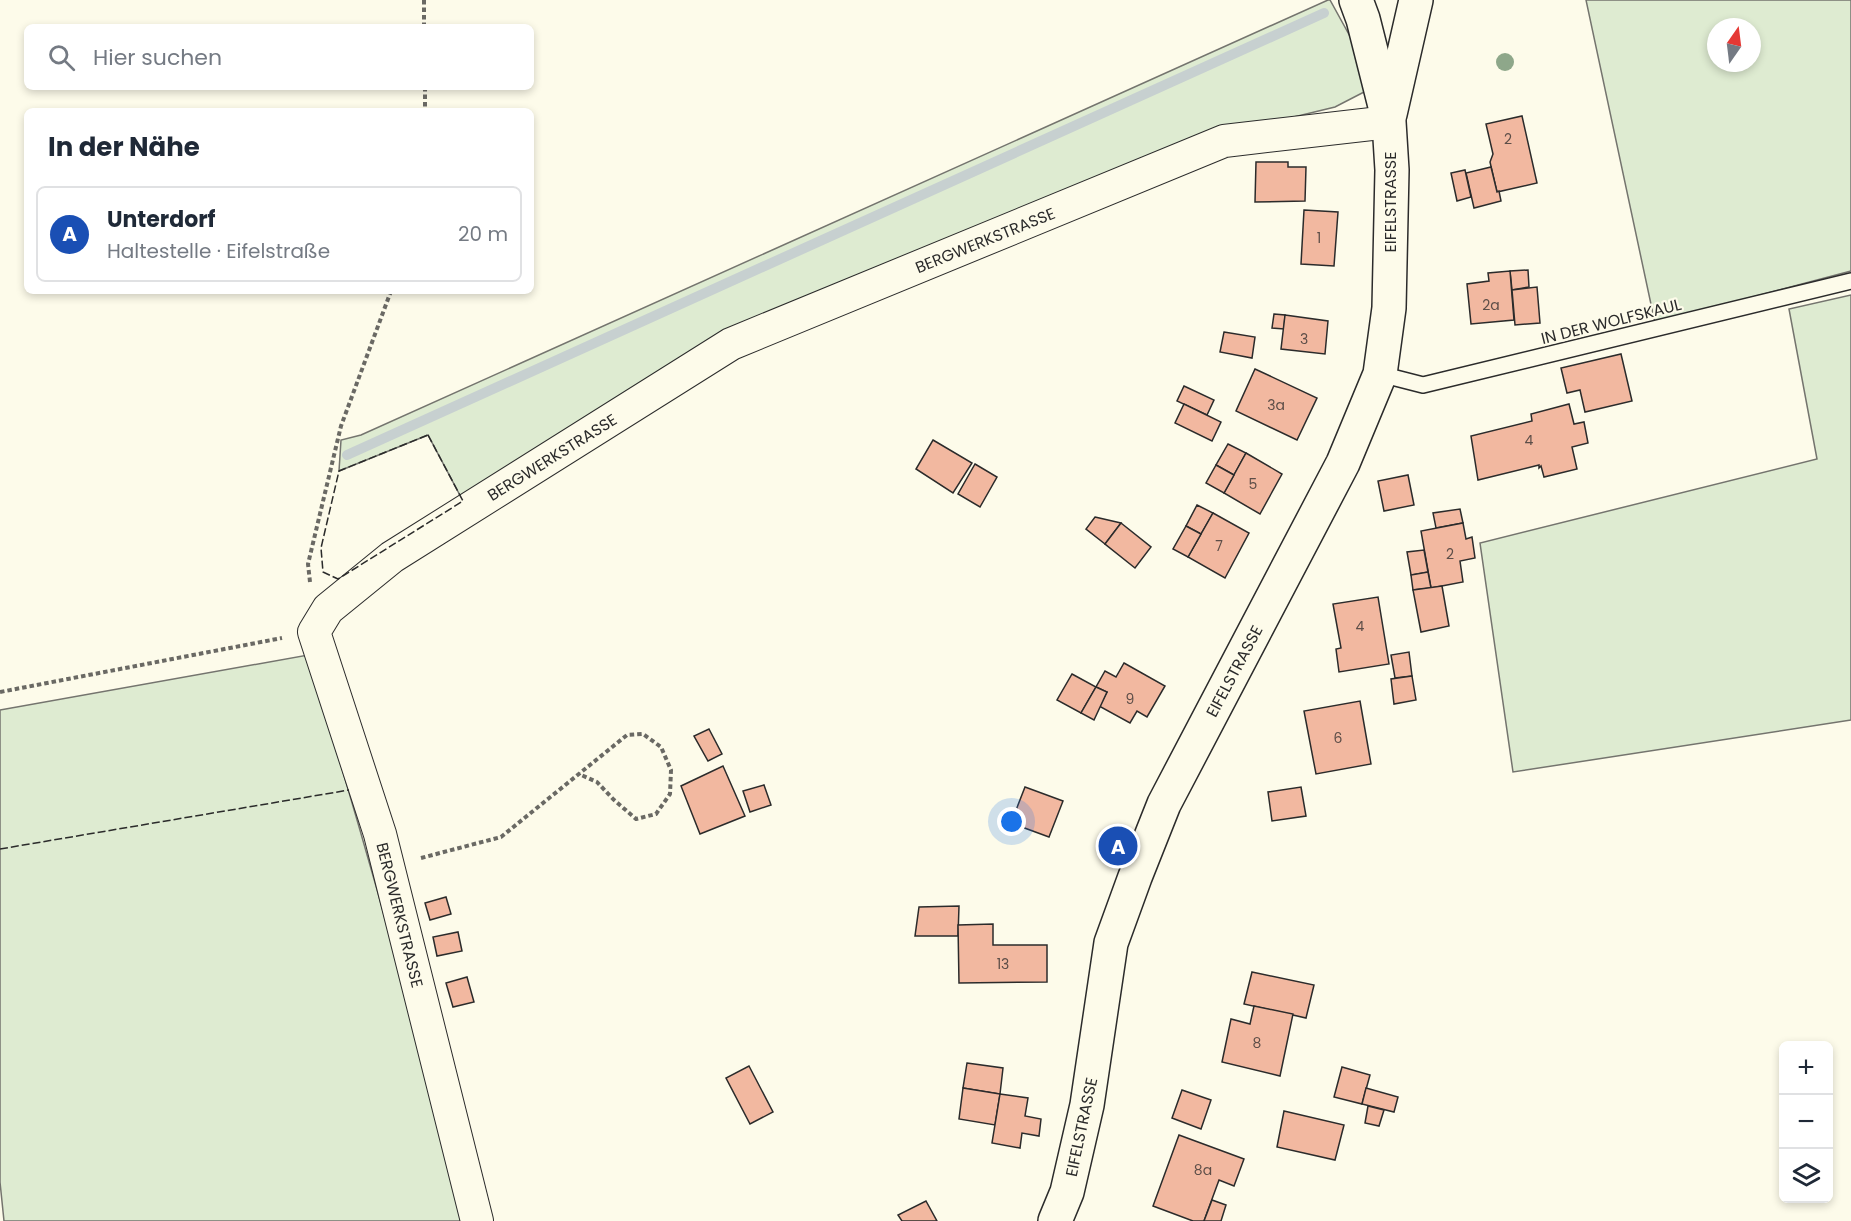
<!DOCTYPE html>
<html lang="de">
<meta charset="utf-8">
<style>
body{margin:0;font-family:Poppins,sans-serif;background:#f6f6f7;color:#1f2937}
.controls{position:absolute;right:18px;bottom:18px;display:grid;overflow:hidden;border-radius:9px;box-shadow:0 3px 9px #0003}
.controls button{width:54px;height:54px;display:grid;place-items:center;padding:0;border:0;border-bottom:2px solid #e0e1e3;background:#fff;color:#1f2937;font:30px sans-serif}
.compass{position:absolute;left:1707px;top:18px;width:54px;height:54px;border-radius:50%;background:#fff;box-shadow:0 3px 9px #0003;rotate:14deg}
.you{position:absolute;left:1012px;top:822px;width:21px;height:21px;margin:-15px;border:4px solid #fff;border-radius:50%;background:#1a73e8;box-shadow:0 0 0 9px #1a73e833}
.badge{display:grid;place-items:center;width:39px;height:39px;border-radius:50%;background:#d93025;color:#fff;font-size:20px;font-weight:700}
.pin{position:absolute;translate:-50% -50%;border:3px solid #fff;box-shadow:0 2px 6px #0006}
.list{margin:0;padding:0;list-style:none}
h2{display:flex;justify-content:space-between;align-items:center;height:78px;margin:0;padding:0 24px;font-size:26px}
h2 small{font-size:20px;font-weight:400;color:#747a83}
.list li{display:grid;grid-template-columns:39px 1fr auto;gap:18px;align-items:center;box-sizing:border-box;height:96px;margin:0 12px 12px;padding:0 12px;border:2px solid #e0e1e3;border-radius:9px}
.list b{display:block;font-size:22px;white-space:nowrap}
.list p{margin:0;font-size:20px;white-space:nowrap;color:#747a83}
.list em{font-size:20px;font-style:normal;color:#747a83}
.icon{flex:none;width:33px;height:33px;fill:none;stroke:currentColor;stroke-width:2;stroke-linecap:round;stroke-linejoin:round}
.map{position:relative;flex:none;width:1851px;height:1221px;overflow:hidden}
.search{position:absolute;background:#fff;box-shadow:0 3px 9px #0003;left:24px;top:24px;width:510px;height:66px;display:flex;align-items:center;gap:15px;box-sizing:border-box;padding:0 21px;border-radius:9px;color:#747a83;font-size:22px}
.panel{position:absolute;background:#fff;box-shadow:0 3px 9px #0003;left:24px;top:108px;width:510px;height:186px;border-radius:9px}
.map>svg:first-child{display:block}
</style>
<div class="map">
<svg width="1851" height="1221" viewBox="0 0 1851 1221">
<rect width="100%" height="100%" fill="#fdfbea"/>
<g fill="#deebd1" stroke="#74746e" stroke-width="1.5" fill-rule="evenodd">
<polygon points="1328,0 1330,0 1363,60 1366,91 1335,107 1223,134 728,338 463,501 428,435 339,471 341,440 361,435"/>
<path d="M1586 0H1851V271L1655 323ZM1716 27H1752V63H1716Z"/>
<polygon points="1851,295 1851,720 1513,772 1480,543 1817,459 1789,309"/>
<path d="M308 655C365 842 418 1031 465 1221H4L0 1182V710Z"/>
</g>
<g fill="none" stroke-linecap="round" stroke-linejoin="round">
<polyline stroke="#c7d0d0" stroke-width="10" points="347,455 1324,13"/>
</g>
<g fill="#f2b8a0" stroke="#2b2b2b" stroke-width="1.5">
<polygon points="1522,116 1537,183 1497,192 1490,162 1493,154 1486,124"/>
<polygon points="1256,162 1288,162 1288,167 1306,167 1305,201 1255,202"/>
<polygon points="1491,167 1497,192 1499,191 1501,201 1474,208 1466,173"/>
<polygon points="1465,170 1471,197 1457,201 1451,173"/>
<polygon points="1304,210 1338,212 1334,266 1301,264"/>
<polygon points="1528,270 1529,287 1512,290 1510,271"/>
<polygon points="1510,271 1514,320 1471,324 1467,284 1489,281 1488,273"/>
<polygon points="1537,287 1540,323 1515,325 1512,290"/>
<polygon points="1274,314 1285,315 1284,329 1272,328"/>
<polygon points="1285,315 1328,321 1325,354 1281,349"/>
<polygon points="1224,332 1255,337 1252,358 1220,352"/>
<polygon points="1621,354 1632,401 1585,412 1580,390 1567,393 1561,368"/>
<polygon points="1255,369 1317,398 1297,440 1236,411"/>
<polygon points="1184,386 1214,400 1207,415 1177,401"/>
<polygon points="1184,404 1221,422 1212,441 1175,423"/>
<polygon points="1569,404 1574,424 1584,422 1588,443 1572,447 1577,469 1544,477 1541,466 1539,468 1539,465 1478,480 1471,436 1532,421 1531,414"/>
<polygon points="933,440 972,463 953,493 916,469"/>
<polygon points="1228,444 1246,453 1234,475 1216,465"/>
<polygon points="1246,453 1282,474 1260,514 1224,493"/>
<polygon points="975,464 997,477 980,507 958,494"/>
<polygon points="1216,465 1234,475 1224,493 1206,483"/>
<polygon points="1408,475 1414,505 1384,511 1378,481"/>
<polygon points="1197,505 1213,513 1201,534 1186,526"/>
<polygon points="1460,509 1463,523 1436,528 1433,513"/>
<polygon points="1213,513 1249,533 1225,578 1188,557"/>
<polygon points="1095,517 1121,523 1105,544 1086,529"/>
<polygon points="1121,523 1151,547 1135,568 1105,544"/>
<polygon points="1463,523 1466,539 1472,537 1475,558 1460,561 1463,582 1431,588 1421,531"/>
<polygon points="1186,526 1201,534 1188,557 1173,549"/>
<polygon points="1424,550 1428,572 1411,575 1407,552"/>
<polygon points="1428,572 1431,588 1413,590 1411,575"/>
<polygon points="1442,586 1449,626 1421,632 1413,590"/>
<polygon points="1378,597 1389,664 1339,672 1336,649 1341,648 1333,604"/>
<polygon points="1409,652 1412,676 1395,678 1391,655"/>
<polygon points="1124,663 1165,686 1147,717 1137,711 1130,723 1099,706 1107,692 1096,687 1105,671 1116,677"/>
<polygon points="1072,674 1096,687 1081,713 1057,700"/>
<polygon points="1412,676 1416,700 1394,704 1391,679"/>
<polygon points="1096,687 1107,692 1094,720 1081,713"/>
<polygon points="1360,701 1371,764 1316,774 1304,711"/>
<polygon points="709,729 722,754 708,761 694,736"/>
<polygon points="723,766 745,816 700,834 681,786"/>
<polygon points="764,785 771,805 750,812 743,791"/>
<polygon points="1025,787 1063,801 1049,837 1011,823"/>
<polygon points="1301,787 1306,816 1272,821 1268,792"/>
<polygon points="446,897 451,914 430,920 425,903"/>
<polygon points="959,906 958,936 915,936 919,907"/>
<polygon points="993,924 993,945 1047,945 1047,982 959,983 958,925"/>
<polygon points="458,932 462,951 437,956 433,937"/>
<polygon points="1252,972 1314,985 1306,1018 1244,1004"/>
<polygon points="467,977 474,1002 453,1007 446,983"/>
<polygon points="1254,1006 1293,1014 1280,1076 1222,1062 1231,1019 1250,1024"/>
<polygon points="967,1063 1003,1068 1000,1094 963,1088"/>
<polygon points="749,1066 773,1112 750,1124 726,1078"/>
<polygon points="1342,1067 1370,1075 1362,1104 1334,1097"/>
<polygon points="963,1088 1000,1094 995,1125 959,1119"/>
<polygon points="1366,1088 1398,1097 1394,1112 1362,1104"/>
<polygon points="1182,1090 1211,1100 1201,1129 1172,1118"/>
<polygon points="1000,1094 1028,1098 1025,1116 1041,1119 1039,1136 1022,1133 1020,1148 992,1143"/>
<polygon points="1368,1106 1384,1110 1379,1126 1365,1123"/>
<polygon points="1284,1111 1344,1125 1335,1160 1277,1147"/>
<polygon points="1179,1135 1244,1159 1234,1186 1219,1180 1204,1221 1193,1221 1153,1206"/>
<polygon points="1212,1200 1226,1205 1221,1221 1204,1221"/>
<polygon points="926,1201 937,1221 902,1221 898,1215"/>
</g>
<g fill="none" stroke-linecap="round" stroke-linejoin="round">
<g stroke="#2b2b2b" stroke-width="18">
<polyline id="service" points="1380,374 1423,385 1851,281"/>
</g>
<g stroke="#2b2b2b" stroke-width="34">
<polyline id="minor" points="477,1221 380,834 314,632 328,609 392,557 731,344 1224,141 1389,122"/>
</g>
<g stroke="#2b2b2b" stroke-width="36">
<g id="tertiary">
<polyline points="1390,114 1416,0"/>
<polyline points="1055,1221 1067,1192 1087,1105 1111,943 1135,877 1164,804 1343,463 1380,374 1389,308 1392,170 1389,122 1363,19 1356,0"/>
</g>
</g>
<g stroke="#6a6964" stroke-width="4" stroke-dasharray="4.5 3" stroke-linecap="butt">
<polyline points="424,0 424,27"/>
<polyline points="425,87 425,111"/>
<polyline points="310,582 308,564 341,426 391,291"/>
<polyline points="0,692 282,638"/>
<polyline points="421,858 501,837 627,735 643,734 661,747 671,770 670,794 656,814 636,819 613,799 597,782 579,774"/>
</g>
<use href="#service" stroke="#fdfbea" stroke-width="15"/>
<use href="#minor" stroke="#fdfbea" stroke-width="32"/>
<use href="#tertiary" stroke="#fdfbea" stroke-width="33"/>
<g stroke="#2b2b2b" stroke-width="1.5" stroke-dasharray="8 3" stroke-linecap="butt">
<polygon points="428,435 463,501 338,579 323,572 321,548 339,471"/>
<polyline points="0,849 349,790"/>
</g>
</g>
<circle fill="#8ea78a" cx="1505" cy="62" r="9"/>
<g text-anchor="middle" stroke-width="4.5" stroke-linejoin="round" paint-order="stroke">
<g font-size="14" fill="#5d4e48">
<text x="1508" y="144">2</text>
<text x="1319" y="243">1</text>
<text x="1491" y="310">2a</text>
<text x="1304" y="344">3</text>
<text x="1276" y="410">3a</text>
<text x="1529" y="445">4</text>
<text x="1253" y="489">5</text>
<text x="1219" y="551">7</text>
<text x="1450" y="559">2</text>
<text x="1360" y="631">4</text>
<text x="1130" y="704">9</text>
<text x="1338" y="743">6</text>
<text x="1003" y="969">13</text>
<text x="1257" y="1048">8</text>
<text x="1203" y="1175">8a</text>
</g>
<g font-size="16" fill="#2b2b2b" stroke="#fdfbea">
<text transform="translate(1390 202) rotate(-90)" y="6">EIFELSTRASSE</text>
<text transform="translate(985 240) rotate(-22)" y="6">BERGWERKSTRASSE</text>
<text transform="translate(1611 321) rotate(-14)" y="6">IN DER WOLFSKAUL</text>
<text transform="translate(552 457) rotate(-32)" y="6">BERGWERKSTRASSE</text>
<text transform="translate(1234 671) rotate(-62)" y="6">EIFELSTRASSE</text>
<text transform="translate(400 915) rotate(76)" y="6">BERGWERKSTRASSE</text>
<text transform="translate(1081 1127) rotate(-78)" y="6">EIFELSTRASSE</text>
</g>
</g>
</svg>
<div class="controls">
<button>+</button>
<button>−</button>
<button><svg class="icon" aria-label="layers" viewBox="0 0 24 24"><path d="M12 4l9 5-9 5-9-5zM3 14l9 5 9-5"/></svg></button>
</div>
<svg class="compass" viewBox="-18 -18 36 36"><path d="M0-13l5 13h-10z" fill="#e53935"/><path d="M0 13l5-13h-10z" fill="#747a83"/></svg>
<div class="you"></div>
<div class="pin badge" style="left:1118px;top:846px;background:#1a4fb4">A</div>
<div class="search"><svg class="icon" aria-label="search" viewBox="0 0 24 24"><circle cx="10" cy="10" r="6"/><path d="M15 15l6 6"/></svg>Hier suchen</div>
<section class="panel">
<h2>In der Nähe<small></small></h2>
<ul class="list">
<li><span class="badge" style="background:#1a4fb4">A</span><div><b>Unterdorf</b><p>Haltestelle · Eifelstraße</p></div><em>20 m</em></li>
</ul>
</section>
</div>
